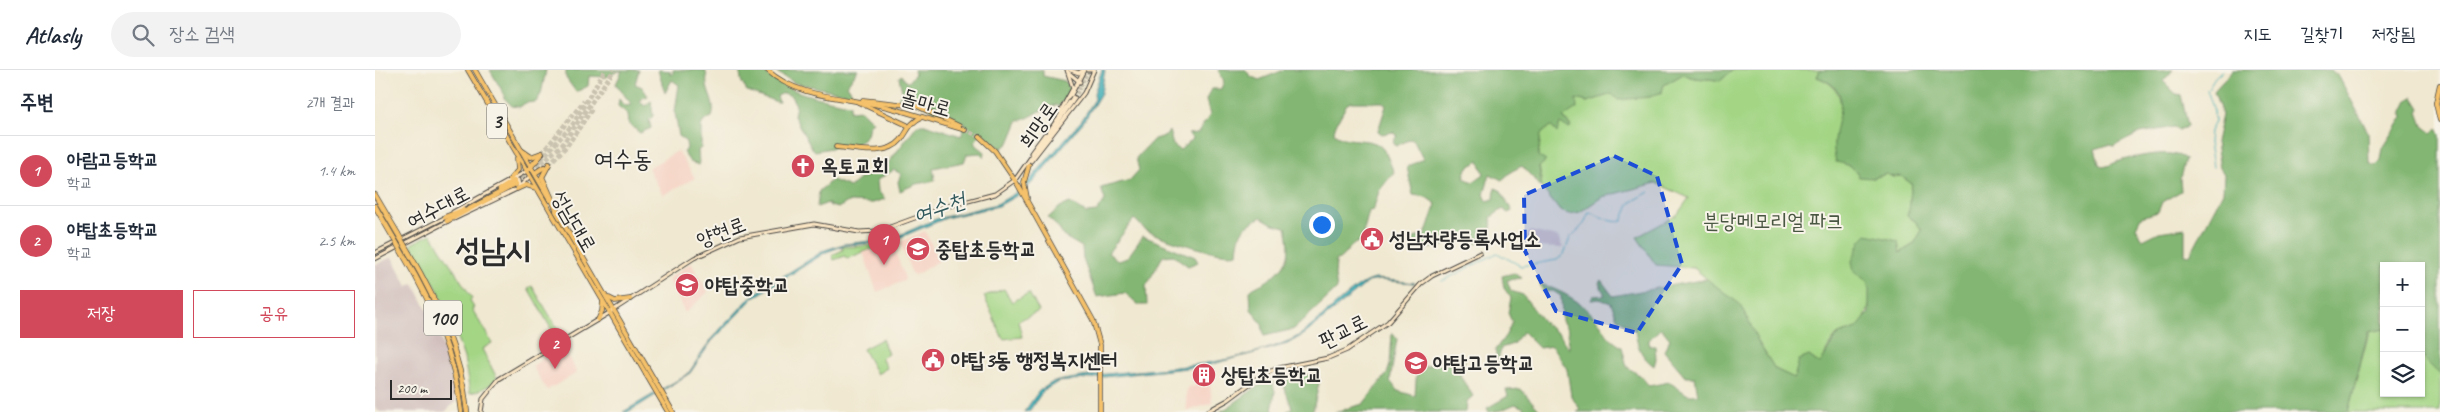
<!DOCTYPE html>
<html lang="ko">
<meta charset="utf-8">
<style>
body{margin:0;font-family:Caveat,"Poor Story",sans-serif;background:#f2f2f3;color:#1f2937}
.controls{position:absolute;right:15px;bottom:15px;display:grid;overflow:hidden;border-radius:0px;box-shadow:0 1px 4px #0004}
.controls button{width:45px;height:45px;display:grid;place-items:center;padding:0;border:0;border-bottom:1px solid #e0e1e3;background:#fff;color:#1f2937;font:25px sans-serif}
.scale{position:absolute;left:15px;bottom:12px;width:62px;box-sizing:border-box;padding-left:5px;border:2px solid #2b2b2b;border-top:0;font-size:14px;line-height:18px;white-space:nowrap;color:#2b2b2b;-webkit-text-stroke:4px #f7f3e8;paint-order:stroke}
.you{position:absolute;left:946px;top:154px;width:18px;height:18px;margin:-12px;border:4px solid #fff;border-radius:50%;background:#1a73e8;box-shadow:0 0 0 8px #1a73e833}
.badge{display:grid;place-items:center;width:32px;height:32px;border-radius:50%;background:#d1495b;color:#fff;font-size:16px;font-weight:700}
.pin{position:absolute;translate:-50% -41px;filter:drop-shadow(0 1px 2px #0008)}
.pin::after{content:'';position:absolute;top:26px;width:18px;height:15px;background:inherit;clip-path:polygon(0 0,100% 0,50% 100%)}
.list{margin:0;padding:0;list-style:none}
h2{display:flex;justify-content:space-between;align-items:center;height:65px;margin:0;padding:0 20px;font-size:21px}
h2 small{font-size:16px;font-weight:400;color:#747a83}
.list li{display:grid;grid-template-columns:32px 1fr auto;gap:15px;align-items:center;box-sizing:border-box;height:70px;padding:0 20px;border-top:1px solid #e0e1e3}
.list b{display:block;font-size:19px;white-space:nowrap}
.list p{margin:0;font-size:16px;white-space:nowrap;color:#747a83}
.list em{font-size:16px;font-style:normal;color:#747a83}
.actions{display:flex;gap:10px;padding:15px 20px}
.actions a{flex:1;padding:11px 0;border:1px solid #d1495b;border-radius:0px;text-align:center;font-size:18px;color:#d1495b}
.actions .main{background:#d1495b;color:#fff}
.icon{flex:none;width:28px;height:28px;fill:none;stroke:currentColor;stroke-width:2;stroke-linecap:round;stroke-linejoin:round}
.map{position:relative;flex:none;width:2065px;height:342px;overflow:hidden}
header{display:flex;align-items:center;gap:30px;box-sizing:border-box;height:70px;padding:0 25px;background:#fff;border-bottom:1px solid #e0e1e3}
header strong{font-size:24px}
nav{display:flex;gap:28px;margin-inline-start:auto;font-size:18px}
.search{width:350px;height:45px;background:#f2f2f3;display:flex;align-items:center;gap:12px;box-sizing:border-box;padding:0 18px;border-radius:28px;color:#747a83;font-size:19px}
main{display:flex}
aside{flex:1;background:#fff}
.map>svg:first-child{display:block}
</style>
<header>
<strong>Atlasly</strong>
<div class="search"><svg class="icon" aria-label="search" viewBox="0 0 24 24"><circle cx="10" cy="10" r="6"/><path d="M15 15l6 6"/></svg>장소 검색</div>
<nav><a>지도</a><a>길찾기</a><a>저장됨</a></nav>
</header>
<main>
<aside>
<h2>주변<small>2개 결과</small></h2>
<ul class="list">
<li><span class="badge">1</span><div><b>아람고등학교</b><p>학교</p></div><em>1.4 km</em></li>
<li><span class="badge">2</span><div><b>야탑초등학교</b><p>학교</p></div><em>2.5 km</em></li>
</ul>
<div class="actions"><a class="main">저장</a><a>공유</a></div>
</aside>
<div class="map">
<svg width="2065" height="342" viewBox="0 0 2065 342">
<rect width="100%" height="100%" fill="#f7f3e8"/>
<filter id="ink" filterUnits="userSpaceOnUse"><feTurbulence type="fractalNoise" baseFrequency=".02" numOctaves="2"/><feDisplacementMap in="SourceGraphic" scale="10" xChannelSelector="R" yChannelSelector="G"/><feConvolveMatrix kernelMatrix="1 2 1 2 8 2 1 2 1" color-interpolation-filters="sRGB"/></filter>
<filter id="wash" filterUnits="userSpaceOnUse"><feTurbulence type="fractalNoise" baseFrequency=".0096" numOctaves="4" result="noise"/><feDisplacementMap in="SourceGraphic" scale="20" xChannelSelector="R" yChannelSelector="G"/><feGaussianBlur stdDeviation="1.12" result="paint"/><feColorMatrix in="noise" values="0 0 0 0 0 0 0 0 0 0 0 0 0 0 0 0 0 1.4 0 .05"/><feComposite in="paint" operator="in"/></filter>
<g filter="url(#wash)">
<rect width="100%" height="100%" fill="#f0e8d0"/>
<g fill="#f6d2c3">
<polygon points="303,81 320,108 288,125 273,98"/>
<polygon points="550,161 564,191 540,205 537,204 525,172"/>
<polygon points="518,176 530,208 529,211 502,222 488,182"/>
<polygon points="316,193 333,222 310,243 293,209"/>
<polygon points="188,276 202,303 172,320 157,296"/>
<polygon points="835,314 837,333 812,341 811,324 813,317"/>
</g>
<g fill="#d1bfbd">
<polygon points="1155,161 1183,167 1188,178 1158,177 1150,170"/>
<polygon points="17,187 32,216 39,214 63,262 72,287 81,331 70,342 5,342 0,338 0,195"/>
</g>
<g fill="#a3d584" stroke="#678058">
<path d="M1358 0H1445L1442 7C1477 20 1464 45 1459 74 1471 93 1476 100 1498 108L1511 104 1518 107 1526 106 1537 114C1534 125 1536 136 1535 148L1540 151 1547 160 1539 174 1524 183 1479 202C1483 204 1490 207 1492 211 1499 223 1493 251 1482 258 1476 263 1466 261 1461 266 1454 274 1450 285 1445 294L1434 286 1419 308 1400 299 1385 275 1332 209 1319 198 1281 195 1262 167 1302 145 1314 128 1281 113 1227 127 1205 142 1194 144 1185 141 1167 118 1163 86 1166 64 1176 56 1182 62 1185 52 1196 56 1188 47 1201 29 1212 32 1237 24 1275 27 1289 15 1308 4C1321 11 1332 7 1345 11Z"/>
<path d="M56 164 97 228 95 230 99 237 97 239 117 273 107 279 122 308C116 316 105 321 95 323L89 288 77 253 63 220 36 174Z"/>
<polygon points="515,172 516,175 493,180 472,189 470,186 459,190 457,185 468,180 467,177 494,176"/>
<polygon points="157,216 187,266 182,269 153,218"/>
<polygon points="629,219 637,232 654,223 664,241 643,251 647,267 628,269 609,226"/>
<polygon points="2009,259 2009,323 2046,323 2046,286 2065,304 2065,342 1973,342 1994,262"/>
<polygon points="507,269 513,284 506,288 512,298 502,304 488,279"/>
</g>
<g fill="#82b672" stroke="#56704e" fill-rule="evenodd">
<polygon points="115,0 171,0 166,24 161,32 150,33 145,37 137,36 129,28 129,24"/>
<polygon points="191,0 264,0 260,14 267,17 273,26 267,28 265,32 270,36 276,31 278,46 274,50 276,58 265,63 254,54 253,44 243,36 244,29 249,36 257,35 241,14 247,1 243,1 231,7 214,6 213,16 201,22 191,8"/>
<path d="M283 0 295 1 296 5 298 4V0H330C333 6 331 10 332 16 334 26 341 36 337 47L329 51 326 56V78L323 80 324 95 315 92 308 82 312 79 311 72 304 66 300 42 304 15 297 10 290 23Z"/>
<path d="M364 0 379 2 387 0C411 23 443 28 475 34V41L486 40 498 52 494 55 492 65 483 73 440 81 436 77 419 46 421 35 416 26 409 23 402 26 404 32H402L372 21 367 13Z"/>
<polygon points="398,0 483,0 472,15 477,22 474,24 420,13"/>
<path d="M539 0H668V6L690 11 695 20 693 26 683 37 681 35C667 37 658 48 643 51L634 73 626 79 606 63 599 73 610 82 609 87 605 83 592 84 589 92 558 98 560 111 541 114 525 121 523 112 526 104 519 100 502 110 503 121 510 129 498 133 473 132 463 138 455 136 453 133 442 137 444 121 457 110 475 117 484 109 507 99 514 92 542 55H553L586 66 591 54 581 52 543 32 523 29 527 21 524 7 526 5 532 13 540 4Z"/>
<path d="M843 0H871L875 6 884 10 909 0H1358L1345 11C1332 7 1321 11 1308 4L1289 15 1287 22 1275 27 1243 30 1237 24 1212 32 1201 29 1202 38 1188 47 1196 57 1193 58 1185 53 1182 63 1176 56 1166 64 1163 86 1171 91 1164 97 1167 118 1147 96 1137 101 1127 110 1115 104 1109 124 1112 131 1119 129 1120 118 1125 120 1137 141 1133 143 1128 139 1116 147C1118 164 1111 173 1093 175L1087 168 1078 170V172C1063 179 1053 180 1038 174L1039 168 1050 165 1061 134 1051 127 1038 125 1032 97 1048 89 1039 71 1036 69 1021 76 1018 72 1022 66 1018 62 1007 64 1003 61 1011 36 1008 32H976L971 35C968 44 959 54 959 63 974 75 997 65 1008 79 1013 85 1015 95 1019 102L1004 121 998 140 994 141 986 171C974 174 972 185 961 191L960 206 962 219 919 259 889 266 887 254 876 239 875 221C880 216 886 215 892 211 915 194 917 184 911 157L898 154 886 147C867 158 864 160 862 183 849 188 785 168 771 160 767 157 763 152 759 149L733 183 744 191 752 188 768 166 820 187 823 192 813 196 798 185 788 186 771 216 772 235H764L750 223 722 227 708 189 707 177 688 166 684 158 673 148 685 137 695 133 711 143 722 142 730 130 726 118 755 110 764 100 761 88 779 69 791 66 794 61 798 75 805 80 818 69 813 64 823 63 835 45 831 30 836 19H846L849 11ZM1104 91 1109 104 1098 112 1089 108 1092 98Z"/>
<path d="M1445 0H1798L1788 11 1801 24 1806 25 1813 56 1803 61 1799 57 1765 63 1739 76 1733 75 1720 79 1724 94 1728 97C1735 96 1740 92 1747 90 1762 87 1797 78 1810 89L1805 108 1806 121 1787 132 1783 142 1766 147 1761 157 1768 170 1784 162 1810 158V184L1815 185 1848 122 1849 104 1845 98 1841 72 1847 45 1839 21 1858 0H1956L1964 7 1993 62 1994 93 2000 96 2006 90 2008 78 2028 47 2027 43 2034 29 2038 27 2045 38 2043 42 2048 56 2057 63 2062 58 2065 65V305L2046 286V196H2009V259L1993 262 1973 342H1202L1205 339 1196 326 1192 299 1177 276 1164 278 1148 262 1138 274 1126 278 1123 293 1120 280 1131 265 1137 252 1133 243 1136 228 1129 218 1127 206 1139 203 1147 208 1132 210 1136 221 1148 225 1170 254 1184 264 1194 279 1193 260 1187 251 1186 226 1178 221 1168 222 1165 214C1184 219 1209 233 1221 249 1233 263 1229 266 1247 277L1252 297 1266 306 1274 316 1294 312 1313 325H1323L1320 307H1311L1289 281 1295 269 1286 258 1274 270V276H1280L1281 289 1279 296C1266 287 1262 276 1260 260L1242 248 1236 233 1224 229 1216 230 1218 226 1230 225 1224 213 1226 210 1238 226 1332 209 1366 235 1385 275 1400 299 1419 308 1424 290 1434 286 1445 294 1460 268 1464 264 1482 258 1494 243V220L1492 211 1479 202 1477 191 1486 170 1492 164 1523 171 1525 183 1539 174 1547 160 1540 151 1532 145C1537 134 1534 125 1537 114L1526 106 1518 107 1511 104 1498 108 1484 107C1481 97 1471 94 1461 92 1460 86 1458 79 1459 73 1460 44 1481 21 1442 7Z"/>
<polygon points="1017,263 1022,269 1015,311 1023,321 1040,326 1042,297 1053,296 1064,287 1070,295 1083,284 1090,289 1085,306 1098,326 1092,331 1091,342 960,342 988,334 1012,304 1015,295"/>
<polygon points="929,304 945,309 938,340 936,342 911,342 917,338 909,316 914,307"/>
<path d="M896 309 900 321 897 341 900 342H845C863 332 877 318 896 309Z"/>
<polygon points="1146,319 1166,342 1147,342 1149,338 1140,334 1127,340 1114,342 1112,338 1133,326 1131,320"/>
</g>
<g fill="#3cadb6" stroke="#346c70">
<polygon points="727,0 730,0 726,23 709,51 657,113 641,126 623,136 571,148 514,172 470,175 451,182 378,228 336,272 315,303 265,335 252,342 248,342 313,304 337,268 378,225 450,180 469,174 516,169 561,149 622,134 647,119 707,50 720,29 719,23"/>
<path d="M1001 209 1040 213 1004 210 993 212 931 263 912 274 830 296 683 312 668 321 655 340 649 342 664 321 678 312C757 296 840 303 916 270 941 259 979 210 1001 209Z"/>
</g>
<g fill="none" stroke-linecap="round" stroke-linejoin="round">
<g stroke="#3cadb6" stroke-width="1">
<polyline points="1838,97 1834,73 1835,61 1840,52 1839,41 1832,20 1840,7 1848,0"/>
<path d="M1067 211 1122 183 1146 196 1182 190 1189 184 1195 168 1209 154 1214 142C1224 145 1237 154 1247 151L1255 133 1274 122"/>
</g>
</g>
</g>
<g filter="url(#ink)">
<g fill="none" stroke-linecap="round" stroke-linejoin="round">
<g stroke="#c9c2af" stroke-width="3" stroke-dasharray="3 1.5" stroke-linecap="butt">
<polyline points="698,27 711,0"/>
<polyline points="700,28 714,0"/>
</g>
<polyline stroke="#c9c2af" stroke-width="4" stroke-dasharray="4 2" stroke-linecap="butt" points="590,60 605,67"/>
<g stroke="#c9c2af" stroke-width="4.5" stroke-dasharray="4.5 2" stroke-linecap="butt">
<polyline points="167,83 209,31"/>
<polyline points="162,94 198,54 230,0"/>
<polyline points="174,94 192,76 217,39"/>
<polyline points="139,111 153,102"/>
<polyline points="142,114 187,75 239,0"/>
</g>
<g stroke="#494744" stroke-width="5">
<g id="secondary">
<polyline points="695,0 704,3 708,0"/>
<polyline points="694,3 705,12"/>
<polyline points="696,25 709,0"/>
<polyline points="685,42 698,18 692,0"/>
<polyline points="662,82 700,28"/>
<polyline points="656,83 670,64"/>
<polyline points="656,91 709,23 719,0 712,0"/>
<polyline points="137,109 143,110 144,116"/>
<polyline points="78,142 152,101"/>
<polyline points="79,149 142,119 155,106"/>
<polyline points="0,183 71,147"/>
<polyline points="0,189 73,151"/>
<polyline points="106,342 108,329 124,309 234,243 319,188 365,167 439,154 484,162 504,161 570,137 620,124 640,110 698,27"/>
<polyline points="831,342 853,330 888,304 904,298 953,288 972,280 1013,252 1046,214 1057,206 1105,183"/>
</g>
</g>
<g stroke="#494744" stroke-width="5.5">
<g id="primary">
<polyline points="93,0 293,342"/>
<polyline points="100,0 175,130"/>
<path d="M392 0C422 28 470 27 508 36 536 43 563 52 590 60"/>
<polyline points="488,30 542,36 584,56"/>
<polyline points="483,32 532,55"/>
<polyline points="605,67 620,81 643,115 718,250 725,275 725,342"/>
<path d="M461 77C481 79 512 87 526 70 533 61 535 52 547 47"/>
<polyline points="135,109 143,100 142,88"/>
<polyline points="142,119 151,115 161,118"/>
<polyline points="652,128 649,112 654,95"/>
<polyline points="181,141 298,342"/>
<polyline points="234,228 240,231 255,229"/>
<polyline points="223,250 227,241 228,231"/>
</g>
</g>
<g stroke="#494744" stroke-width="6">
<g id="highway">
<polyline points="2065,15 2061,33 2065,50"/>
<polyline points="146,80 156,87 167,83"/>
<polyline points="174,94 167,107 183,143"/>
<polyline points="152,101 166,85"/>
<polyline points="160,103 169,97"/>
<polyline points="125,120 139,111"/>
<polyline points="0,125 23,164"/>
<polyline points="0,136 18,167"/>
<polyline points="70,147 88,140"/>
<polyline points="72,151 141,114"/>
<path d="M34 183C63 233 86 283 92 342"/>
<path d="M29 186C58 235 80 284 86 342"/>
</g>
</g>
<use href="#secondary" stroke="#fbe6c4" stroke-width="3"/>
<use href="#primary" stroke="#f5c16b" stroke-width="4"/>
<use href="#highway" stroke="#f5c16b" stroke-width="4.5"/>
<g stroke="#494744" stroke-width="6" stroke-linecap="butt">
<g id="highway-bridge">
<polyline points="23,164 34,183"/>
<polyline points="18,167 29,186"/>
</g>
</g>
<use href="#highway-bridge" stroke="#f5c16b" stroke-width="4.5"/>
</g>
</g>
<path fill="#1d4ed8" fill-opacity="0.2" stroke="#1d4ed8" stroke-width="4" stroke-dasharray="10 6" stroke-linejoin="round" d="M1239 86 1282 106 1307 194 1262 263 1181 241 1150 181 1149 125Z"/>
<defs>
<g id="church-disc" transform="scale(1.25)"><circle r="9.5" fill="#d1495b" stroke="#f7f3e8"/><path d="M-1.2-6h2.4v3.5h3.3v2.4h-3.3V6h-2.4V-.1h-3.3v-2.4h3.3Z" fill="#fff"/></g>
<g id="civic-disc" transform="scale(1.25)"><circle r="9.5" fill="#d1495b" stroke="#f7f3e8"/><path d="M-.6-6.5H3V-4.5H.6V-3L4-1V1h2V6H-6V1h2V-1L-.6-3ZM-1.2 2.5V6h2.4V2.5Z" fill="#fff"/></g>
<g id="school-disc" transform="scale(1.25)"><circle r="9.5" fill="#d1495b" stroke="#f7f3e8"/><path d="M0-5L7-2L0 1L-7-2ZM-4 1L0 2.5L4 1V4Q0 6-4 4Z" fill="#fff"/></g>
<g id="building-disc" transform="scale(1.25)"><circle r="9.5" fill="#d1495b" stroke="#f7f3e8"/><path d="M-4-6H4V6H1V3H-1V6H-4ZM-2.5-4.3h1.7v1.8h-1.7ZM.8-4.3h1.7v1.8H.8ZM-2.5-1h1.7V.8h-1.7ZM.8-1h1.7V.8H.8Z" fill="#fff"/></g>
</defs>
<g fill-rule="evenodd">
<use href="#church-disc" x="428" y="96"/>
<use href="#civic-disc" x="997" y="169"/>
<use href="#school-disc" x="543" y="179"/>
<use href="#school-disc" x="312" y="215"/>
<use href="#civic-disc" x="558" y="290"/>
<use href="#school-disc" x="1041" y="293"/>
<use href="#building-disc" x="829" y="305"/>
</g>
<g text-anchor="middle" stroke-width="4" stroke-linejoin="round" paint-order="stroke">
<g fill="#f7f3e8" stroke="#686764" stroke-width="1">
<rect x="112" y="33.5" width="20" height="35" rx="4"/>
<rect x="49" y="230.5" width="38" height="35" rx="4"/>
</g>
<g font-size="20" font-weight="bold" fill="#2b2b2b">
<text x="122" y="58">3</text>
<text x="68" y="255">100</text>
</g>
<g font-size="21" fill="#2b2b2b" stroke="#f7f3e8">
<text transform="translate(551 33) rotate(16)" y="7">돌마로</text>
<text transform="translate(663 55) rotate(-55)" y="7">희망로</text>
<text transform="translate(63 137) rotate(-28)" y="7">여수대로</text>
<text transform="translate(199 151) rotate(60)" y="7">성남대로</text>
<text transform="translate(346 162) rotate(-21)" y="7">양현로</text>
<text transform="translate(968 261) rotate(-27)" y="7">판교로</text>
</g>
<g font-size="21" font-weight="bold" fill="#2b2b2b" stroke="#f7f3e8" text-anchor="start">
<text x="446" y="103">옥토교회</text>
<text x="1014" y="176">성남차량등록사업소</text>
<text x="560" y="186">중탑초등학교</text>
<text x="330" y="222">야탑중학교</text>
<text x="576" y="297">야탑3동 행정복지센터</text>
<text x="1058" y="300">야탑고등학교</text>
<text x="846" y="312">상탑초등학교</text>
</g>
<g font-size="21" fill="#495641" stroke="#f7f3e8">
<text x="1398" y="158">분당메모리얼 파크</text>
</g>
<g font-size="22" font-style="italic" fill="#31585c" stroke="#f7f3e8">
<text transform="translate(564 137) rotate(-19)" y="8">여수천</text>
</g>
<g font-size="24" fill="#2b2b2b" stroke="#f7f3e8">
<text x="248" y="97">여수동</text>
</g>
<g font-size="31" font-weight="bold" fill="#2b2b2b" stroke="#f7f3e8">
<text x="118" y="190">성남시</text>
</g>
</g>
</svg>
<div class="controls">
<button>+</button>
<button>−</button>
<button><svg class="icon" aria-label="layers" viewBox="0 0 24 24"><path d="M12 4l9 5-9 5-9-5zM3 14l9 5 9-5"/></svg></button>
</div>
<div class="scale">200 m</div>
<div class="you"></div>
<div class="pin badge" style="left:509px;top:195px">1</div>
<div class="pin badge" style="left:180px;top:299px">2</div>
</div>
</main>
